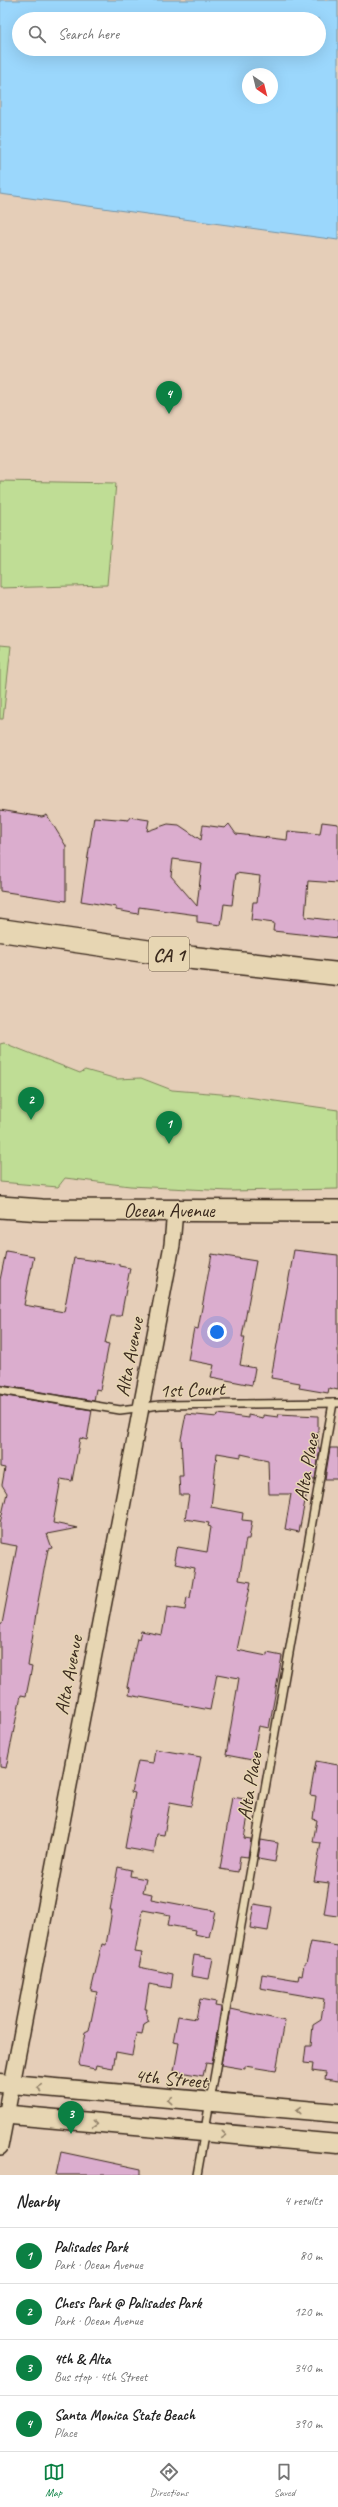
<!DOCTYPE html>
<meta charset="utf-8">
<style>
body{margin:0;font-family:Caveat,sans-serif;background:#f6f6f6;color:#222}
.compass{position:absolute;left:242px;top:68px;width:36px;height:36px;border-radius:50%;background:#fff;box-shadow:0 4px 16px #0002;rotate:145deg}
.you{position:absolute;left:217px;top:1332px;width:14px;height:14px;margin:-10px;border:3px solid #fff;border-radius:50%;background:#1a73e8;box-shadow:0 0 0 6px #1a73e833}
.badge{display:grid;place-items:center;width:26px;height:26px;border-radius:50%;background:#0b8043;color:#fff;font-size:13px;font-weight:700}
.pin{position:absolute;translate:-50% -33px;filter:drop-shadow(0 1px 2px #0008)}
.pin::after{content:'';position:absolute;top:21px;width:14px;height:12px;background:inherit;clip-path:polygon(0 0,100% 0,50% 100%)}
.list{margin:0;padding:0;list-style:none}
h2{display:flex;justify-content:space-between;align-items:center;height:52px;margin:0;padding:0 16px;font-size:17px}
h2 small{font-size:13px;font-weight:400;color:#767676}
.list li{display:grid;grid-template-columns:26px 1fr auto;gap:12px;align-items:center;box-sizing:border-box;height:56px;padding:0 16px;border-top:1px solid #e0e0e0}
.list b{display:block;font-size:15px;white-space:nowrap}
.list p{margin:0;font-size:13px;white-space:nowrap;color:#767676}
.list em{font-size:13px;font-style:normal;color:#767676}
.icon{flex:none;width:22px;height:22px;fill:none;stroke:currentColor;stroke-width:2;stroke-linecap:round;stroke-linejoin:round}
.map{position:relative;flex:none;width:338px;height:2175px;overflow:hidden}
.search{position:absolute;background:#fff;box-shadow:0 4px 16px #0002;left:12px;right:12px;top:12px;height:44px;display:flex;align-items:center;gap:10px;box-sizing:border-box;padding:0 14px;border-radius:22px;color:#767676;font-size:15px}
.sheet{height:276px;background:#fff}
nav{display:flex;justify-content:space-around;align-items:center;box-sizing:border-box;height:56px;border-top:1px solid #e0e0e0;background:#fff;font-size:11px;color:#767676}
nav a{display:grid;justify-items:center;gap:2px}
nav .on{color:#0b8043}
.map>svg:first-child{display:block}
</style>
<div class="map">
<svg width="338" height="2175" viewBox="0 0 338 2175">
<rect width="100%" height="100%" fill="#e5ceb8"/>
<filter id="ink" filterUnits="userSpaceOnUse"><feTurbulence type="fractalNoise" baseFrequency=".025" numOctaves="2"/><feDisplacementMap in="SourceGraphic" scale="8" xChannelSelector="R" yChannelSelector="G"/><feConvolveMatrix kernelMatrix="1 2 1 2 8 2 1 2 1" color-interpolation-filters="sRGB"/></filter>
<g filter="url(#ink)">
<g fill="#bfdd95" stroke="#7d845a">
<polygon points="0,481 116,483 107,585 0,588"/>
<polygon points="0,645 11,646 3,719 0,719"/>
<polygon points="4,1043 80,1073 85,1070 117,1079 141,1078 172,1090 233,1095 338,1110 338,1189 229,1191 130,1186 65,1178 58,1187 0,1182 0,1044"/>
</g>
<path fill="#9bd7fc" stroke="#7592a3" fill-rule="evenodd" d="M0 0H338V240L0 194ZM19 19H319V49H19ZM248 74H272V98H248Z"/>
<g fill="#dbadce" stroke="#3b2a1e" fill-rule="evenodd">
<polygon points="0,810 42,817 47,815 66,846 66,901 0,891"/>
<path d="M94 817 129 820V817L149 820 147 831 168 824 179 825 201 840 203 825 225 828 229 824 236 834 287 840 288 831 320 834 322 822 338 824V883L308 881 305 917 338 921V938L273 931 274 923 251 920 253 902H257L260 876 236 873 232 905 224 904 221 925 197 922V915L139 907 138 914 116 910V907L81 901ZM173 859 202 863 197 906 171 876Z"/>
<polygon points="294,1250 338,1255 338,1390 329,1388 328,1393 299,1388 300,1383 271,1378"/>
<polygon points="6,1251 34,1256 24,1305 64,1312 74,1258 119,1264 119,1266 130,1268 121,1316 111,1316 105,1343 109,1344 100,1390 96,1389 94,1401 0,1385 0,1280"/>
<polygon points="212,1254 256,1261 242,1337 245,1337 240,1365 255,1368 252,1385 211,1377 214,1365 188,1360 194,1328 198,1329"/>
<polygon points="0,1395 92,1410 87,1440 80,1438 72,1481 61,1479 53,1523 78,1528 47,1534 52,1548 48,1549 37,1607 28,1666 32,1667 26,1696 21,1695 6,1768 0,1767 0,1624 2,1624 17,1546 0,1543 0,1523 7,1493 2,1485 5,1468 0,1467"/>
<polygon points="186,1414 217,1417 218,1414 248,1418 248,1415 263,1418 263,1415 278,1417 279,1414 318,1416 318,1448 320,1448 315,1479 307,1479 307,1491 299,1532 285,1529 291,1494 269,1494 268,1460 241,1454 241,1457 217,1453 211,1507 243,1513 242,1520 252,1521 249,1539 246,1539 239,1580 251,1582 237,1650 267,1656 267,1653 282,1656 269,1728 259,1726 252,1760 226,1755 239,1678 217,1674 210,1710 129,1695 130,1688 127,1687 137,1638 139,1639 141,1631 162,1635 167,1607 185,1610 187,1597 190,1598 195,1568 175,1564 176,1561 174,1560 176,1549 178,1547 207,1552 211,1527 208,1526 209,1523 185,1519 189,1495 180,1495 179,1476 183,1476 181,1439"/>
<polygon points="330,1448 338,1448 338,1479 325,1479"/>
<polygon points="155,1749 201,1757 191,1806 170,1802 164,1835 157,1834 154,1853 125,1848 135,1793 131,1792 138,1761 153,1763"/>
<polygon points="316,1761 338,1765 338,1916 324,1914 329,1883 314,1881 321,1843 313,1842 317,1820 313,1819 316,1796 310,1795"/>
<polygon points="232,1797 251,1800 244,1838 251,1839 248,1857 240,1856 238,1872 220,1869"/>
<polygon points="261,1840 278,1843 275,1862 258,1859"/>
<polygon points="118,1867 131,1870 130,1876 146,1879 143,1892 152,1894 151,1899 215,1911 209,1937 194,1934 195,1930 168,1925 170,1915 143,1910 135,1952 142,1953 139,1967 173,1974 171,1988 149,1984 145,2009 147,2009 146,2015 149,2021 144,2024 142,2035 136,2034 132,2055 116,2052 113,2068 96,2065 95,2069 80,2066 79,2063 85,2033 89,2031 97,1992 91,1991 102,1944 106,1945 112,1910 110,1910"/>
<polygon points="254,1904 272,1907 268,1931 250,1928"/>
<polygon points="311,1942 338,1946 338,2081 325,2079 326,2073 312,2071 313,2064 304,2063 306,2046 311,2046 313,2025 321,2020 324,1999 260,1988 262,1974 298,1980 299,1975 302,1976 304,1964 306,1964"/>
<polygon points="194,1955 213,1958 209,1979 191,1976"/>
<polygon points="200,1999 216,2002 215,2006 221,2007 212,2064 206,2063 203,2076 174,2071 179,2043 173,2042 178,2016 196,2019"/>
<polygon points="231,2009 285,2021 276,2071 245,2066 245,2069 221,2065"/>
<polygon points="61,2152 141,2169 141,2175 56,2175"/>
</g>
<g fill="none" stroke-linecap="round" stroke-linejoin="round">
<g stroke="#3b2a1e" stroke-width="10">
<g id="service">
<polyline points="0,1390 120,1410 160,1405 338,1403"/>
<polyline points="197,2175 333,1403"/>
</g>
</g>
<g stroke="#3b2a1e" stroke-width="18">
<polyline id="minor" points="0,2147 172,1245 175,1210"/>
</g>
<g stroke="#3b2a1e" stroke-width="21">
<g id="tertiary">
<polyline points="0,2083 338,2113"/>
<polyline points="0,2114 338,2144"/>
</g>
</g>
<g stroke="#3b2a1e" stroke-width="24">
<polyline id="secondary" points="0,1207 42,1210 338,1211"/>
</g>
<g stroke="#3b2a1e" stroke-width="25">
<polyline id="trunk" points="0,930 193,958 338,974"/>
</g>
<use href="#service" stroke="#e7d6b3" stroke-width="7"/>
<use href="#minor" stroke="#e7d6b3" stroke-width="15"/>
<use href="#tertiary" stroke="#e7d6b3" stroke-width="18"/>
<use href="#secondary" stroke="#e7d6b3" stroke-width="21"/>
<use href="#trunk" stroke="#e7d6b3" stroke-width="22"/>
</g>
<defs><path id="oneway-chevron" d="M-2-3.5L2.5 0L-2 3.5" fill="none" stroke-width="1.6" stroke-linecap="round" stroke-linejoin="round"/></defs>
<g stroke="#918068">
<use href="#oneway-chevron" transform="translate(40 2088) rotate(-175)"/>
<use href="#oneway-chevron" transform="translate(170 2100) rotate(-175)"/>
<use href="#oneway-chevron" transform="translate(299 2110) rotate(-176)"/>
<use href="#oneway-chevron" transform="translate(95 2124) rotate(5)"/>
<use href="#oneway-chevron" transform="translate(224 2135) rotate(5)"/>
</g>
</g>
<g text-anchor="middle" stroke-width="3" stroke-linejoin="round" paint-order="stroke">
<rect fill="#e7d6b3" stroke="#6f5e4b" stroke-width="1" x="149" y="937" width="40" height="34" rx="3"/>
<g font-size="19" font-weight="bold" fill="#3b2a1e">
<text x="169" y="961">CA 1</text>
</g>
<g font-size="20" fill="#3b2a1e" stroke="#e7d6b3">
<text x="169" y="1217">Ocean Avenue</text>
<text transform="translate(129 1357) rotate(-79)" y="7">Alta Avenue</text>
<text transform="translate(192 1389) rotate(-2)" y="7">1st Court</text>
<text transform="translate(306 1467) rotate(-80)" y="7">Alta Place</text>
<text transform="translate(68 1675) rotate(-79)" y="7">Alta Avenue</text>
<text transform="translate(249 1786) rotate(-80)" y="7">Alta Place</text>
<text transform="translate(171 2078) rotate(5)" y="7">4th Street</text>
</g>
</g>
</svg>
<svg class="compass" viewBox="-18 -18 36 36"><path d="M0-13l5 13h-10z" fill="#e53935"/><path d="M0 13l5-13h-10z" fill="#767676"/></svg>
<div class="you"></div>
<div class="pin badge" style="left:169px;top:1144px">1</div>
<div class="pin badge" style="left:31px;top:1120px">2</div>
<div class="pin badge" style="left:71px;top:2134px">3</div>
<div class="pin badge" style="left:169px;top:414px">4</div>
<div class="search"><svg class="icon" aria-label="search" viewBox="0 0 24 24"><circle cx="10" cy="10" r="6"/><path d="M15 15l6 6"/></svg>Search here</div>
</div>
<section class="sheet">
<h2>Nearby<small>4 results</small></h2>
<ul class="list">
<li><span class="badge">1</span><div><b>Palisades Park</b><p>Park · Ocean Avenue</p></div><em>80 m</em></li>
<li><span class="badge">2</span><div><b>Chess Park @ Palisades Park</b><p>Park · Ocean Avenue</p></div><em>120 m</em></li>
<li><span class="badge">3</span><div><b>4th &amp; Alta</b><p>Bus stop · 4th Street</p></div><em>340 m</em></li>
<li><span class="badge">4</span><div><b>Santa Monica State Beach</b><p>Place</p></div><em>390 m</em></li>
</ul>
</section>
<nav>
<a class="on"><svg class="icon" aria-label="map" viewBox="0 0 24 24"><path d="M3 6l6-2 6 2 6-2v14l-6 2-6-2-6 2zM9 4v14M15 6v14"/></svg>Map</a>
<a><svg class="icon" aria-label="directions" viewBox="0 0 24 24"><path d="M12 3l9 9-9 9-9-9zM9 14v-3h6M13 9l2 2-2 2"/></svg>Directions</a>
<a><svg class="icon" aria-label="saved" viewBox="0 0 24 24"><path d="M7 4h10v16l-5-4-5 4z"/></svg>Saved</a>
</nav>
